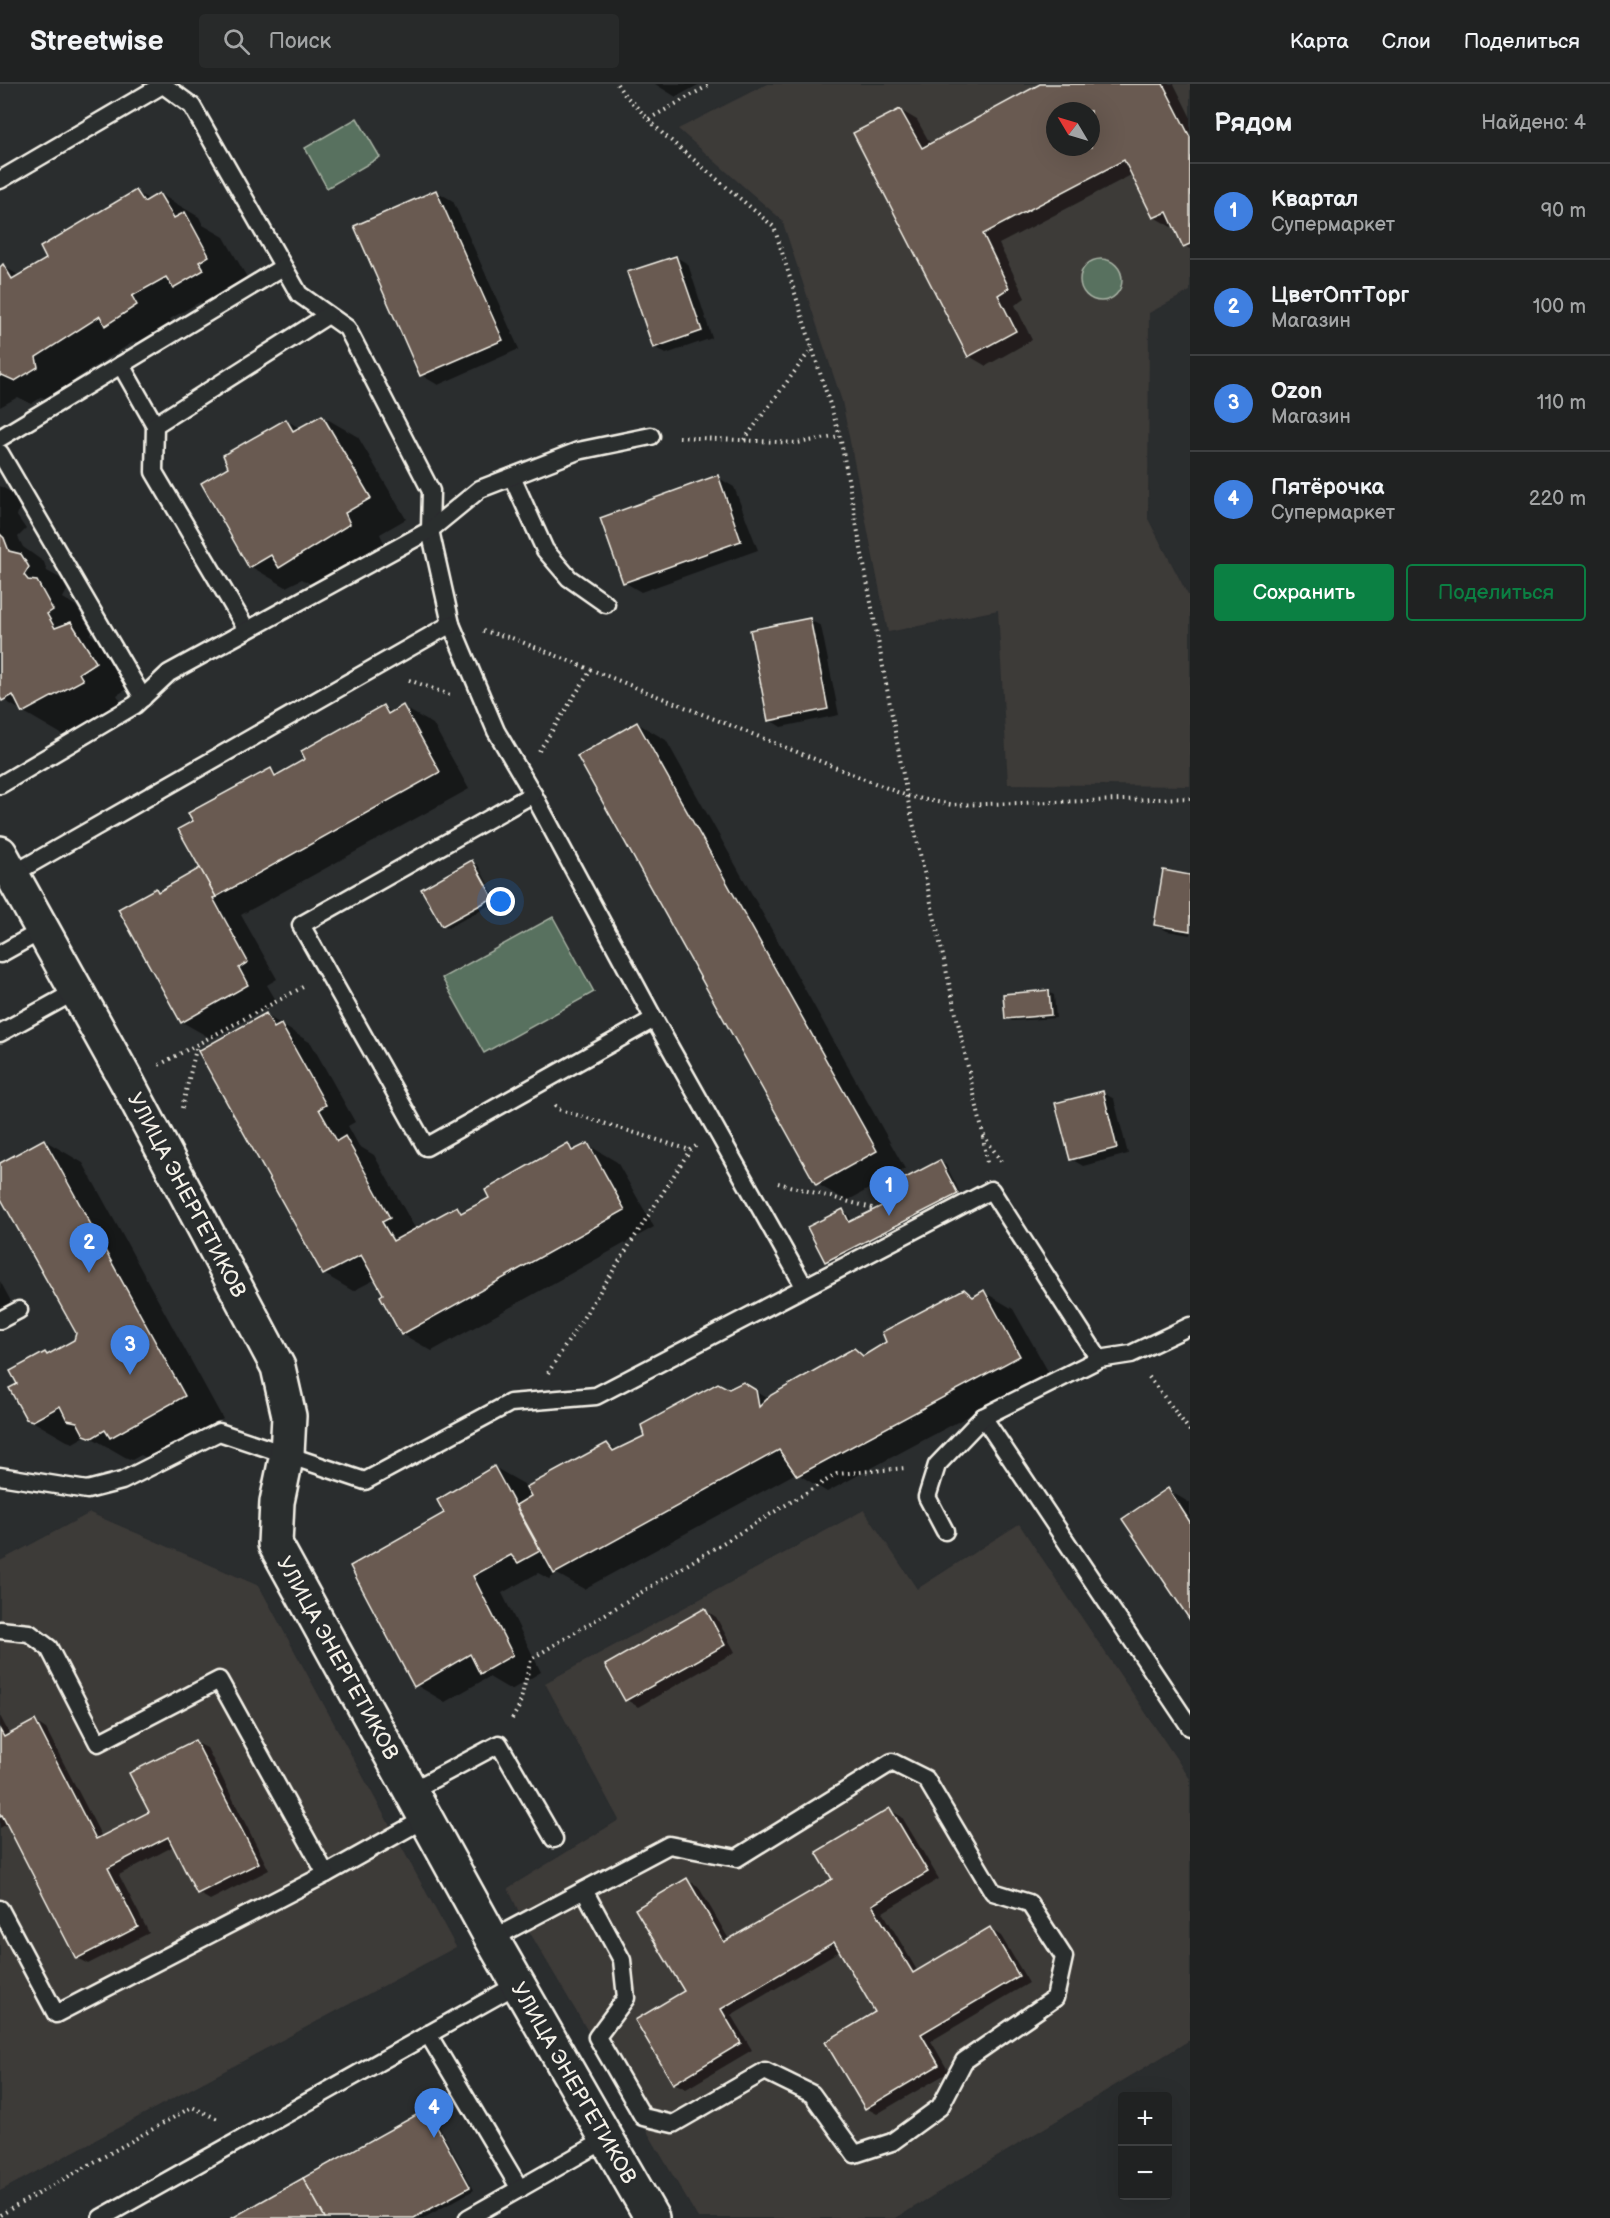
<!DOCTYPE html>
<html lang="ru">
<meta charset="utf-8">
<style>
body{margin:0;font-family:"Balsamiq Sans",sans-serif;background:#282a2a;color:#f1f3f6}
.controls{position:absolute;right:18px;bottom:18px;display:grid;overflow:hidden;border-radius:6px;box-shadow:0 6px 24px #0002}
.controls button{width:54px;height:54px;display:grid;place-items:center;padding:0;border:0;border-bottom:2px solid #3d3f40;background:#202222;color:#f1f3f6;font:30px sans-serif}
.compass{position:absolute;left:1046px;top:18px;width:54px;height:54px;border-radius:50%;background:#202222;box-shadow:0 6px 24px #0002;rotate:308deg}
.you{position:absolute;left:501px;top:818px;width:21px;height:21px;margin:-15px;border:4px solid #fff;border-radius:50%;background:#1a73e8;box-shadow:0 0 0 9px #1a73e833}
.badge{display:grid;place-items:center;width:39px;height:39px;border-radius:50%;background:#0b8043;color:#fff;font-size:20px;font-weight:700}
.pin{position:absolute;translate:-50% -50px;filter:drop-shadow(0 2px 3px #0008)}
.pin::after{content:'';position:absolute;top:32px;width:21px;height:18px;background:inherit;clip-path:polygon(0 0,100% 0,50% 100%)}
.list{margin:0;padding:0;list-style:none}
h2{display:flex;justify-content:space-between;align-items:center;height:78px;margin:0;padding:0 24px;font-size:26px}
h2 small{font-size:20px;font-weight:400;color:#a2a4a5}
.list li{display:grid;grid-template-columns:39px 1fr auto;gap:18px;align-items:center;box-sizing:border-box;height:96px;padding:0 24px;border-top:2px solid #3d3f40}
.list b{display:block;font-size:22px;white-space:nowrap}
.list p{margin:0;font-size:20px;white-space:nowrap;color:#a2a4a5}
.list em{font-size:20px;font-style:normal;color:#a2a4a5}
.actions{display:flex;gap:12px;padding:18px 24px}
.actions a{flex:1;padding:14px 0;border:2px solid #0b8043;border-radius:6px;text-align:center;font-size:21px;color:#0b8043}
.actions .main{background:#0b8043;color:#fff}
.icon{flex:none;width:33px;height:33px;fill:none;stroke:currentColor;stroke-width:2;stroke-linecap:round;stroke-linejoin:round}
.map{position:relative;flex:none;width:1190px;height:2134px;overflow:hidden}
header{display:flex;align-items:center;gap:36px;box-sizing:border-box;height:84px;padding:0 30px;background:#202222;border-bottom:2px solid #3d3f40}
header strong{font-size:28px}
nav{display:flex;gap:33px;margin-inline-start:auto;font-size:21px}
.search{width:420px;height:54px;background:#282a2a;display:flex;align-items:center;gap:15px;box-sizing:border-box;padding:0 21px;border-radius:6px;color:#a2a4a5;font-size:22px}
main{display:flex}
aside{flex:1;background:#202222}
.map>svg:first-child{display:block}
</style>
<header>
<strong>Streetwise</strong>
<div class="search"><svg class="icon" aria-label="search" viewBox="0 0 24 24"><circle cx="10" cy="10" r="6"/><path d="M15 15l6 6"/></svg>Поиск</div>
<nav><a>Карта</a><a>Слои</a><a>Поделиться</a></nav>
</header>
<main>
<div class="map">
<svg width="1190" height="2134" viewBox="0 0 1190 2134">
<rect width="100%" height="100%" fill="#2a2d2e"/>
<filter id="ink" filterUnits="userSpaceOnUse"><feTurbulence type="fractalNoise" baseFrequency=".0167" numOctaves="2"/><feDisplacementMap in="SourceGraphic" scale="12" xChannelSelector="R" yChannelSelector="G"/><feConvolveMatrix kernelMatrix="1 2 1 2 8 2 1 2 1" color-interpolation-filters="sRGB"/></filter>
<g filter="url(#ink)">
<g fill="#3d3a38" fill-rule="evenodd">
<path d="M767 0H1190V207L1149 229 1148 435 1190 515V702L1008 700 998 526 888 548 842 317 782 136 678 45ZM1055 27H1091V63H1055Z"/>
<polygon points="864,1426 917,1505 1019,1440 1190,1695 1190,1956 896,2134 698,2134 523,1837 508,1804 619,1736 545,1599"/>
<polygon points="90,1429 259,1502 456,1863 0,2107 0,1477"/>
</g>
<g fill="#59715e" stroke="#a6b1a3" stroke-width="1.5">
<polygon points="357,34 380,73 327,104 305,64"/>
<circle cx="1101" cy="196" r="21"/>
<polygon points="553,833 594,908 484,969 442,894"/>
</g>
<g fill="#0007" fill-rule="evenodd">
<polygon points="655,0 700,0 676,13"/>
<path d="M1043 0H1174L1190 32V165L1185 162 1175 141 1171 143 1154 133 1133 90 999 160 1025 214 1015 221 1032 256 986 282 969 272 900 26 917 36 931 61ZM1055 27H1091V63H1055Z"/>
<polygon points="436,107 453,117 519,265 438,301 421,291"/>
<polygon points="136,108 150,116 160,110 199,133 203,141 224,153 248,195 214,226 200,218 170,235 176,244 146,263 135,257 75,295 77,305 55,319 42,313 31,320 18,313 0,323 0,184 3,182 20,192 48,176"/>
<polygon points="676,173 688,180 712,254 666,270 654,263"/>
<polygon points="322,332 358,353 406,435 380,450 385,461 316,503 302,495 286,503 250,482 286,336 301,345"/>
<polygon points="717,393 734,403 758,466 641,508 624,498"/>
<polygon points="0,402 14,410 20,421 17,432 26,445 18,453 23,463 44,478 47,487 60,494 67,506 63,514 76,522 92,549 89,550 111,563 134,601 117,611 122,619 63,651 0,614"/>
<polygon points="810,536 821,542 839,631 781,643 770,636"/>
<polygon points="383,623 393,629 403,623 433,640 469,705 241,831 277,895 267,901 277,918 212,955 182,938 156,806 161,808 202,785 270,685 280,691 307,676"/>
<polygon points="637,639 666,656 905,1085 847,1117 817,1100"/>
<polygon points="472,778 478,781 497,817 448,844 443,841"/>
<polygon points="1190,792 1190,851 1167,847 1155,840"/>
<polygon points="1048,908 1054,911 1056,934 1012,937 1007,934"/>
<polygon points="266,931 311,959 355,1038 348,1042 359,1062 374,1071 416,1146 456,1123 466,1129 491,1114 568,1061 577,1066 588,1061 617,1078 654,1143 432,1267 402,1250 376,1195 353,1207 324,1190"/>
<polygon points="1102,1008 1114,1015 1128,1070 1083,1082 1071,1075"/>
<polygon points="44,1056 83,1079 223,1335 150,1376 141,1371 132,1376 125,1373 87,1351 73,1359 67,1357 27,1334 19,1300 45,1270 49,1272 76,1257 78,1249 0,1110 0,1081"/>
<polygon points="940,1078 946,1081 962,1113 831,1179 826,1176 843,1127 848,1130 852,1138 892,1118"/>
<polygon points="0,1197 13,1221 0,1228"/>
<polygon points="963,1207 975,1214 984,1208 1013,1225 1049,1289 827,1408 796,1389 584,1505 557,1490 549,1495 538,1489 502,1509 541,1588 511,1606 489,1593 445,1618 416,1601 446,1429 494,1383 524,1400 526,1405 607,1360 618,1366 743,1300 769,1315 854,1266 865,1272"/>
<polygon points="1168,1406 1190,1419 1190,1533"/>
<polygon points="705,1526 716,1533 735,1568 638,1623 627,1616 607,1581"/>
<polygon points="0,1632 10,1651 35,1638 46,1645 102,1753 151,1728 195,1658 207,1664 269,1786 210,1816 198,1809 174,1762 119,1791 149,1849 88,1880 77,1874 7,1740 0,1744"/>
<polygon points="890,1726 902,1733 939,1795 883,1828 918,1888 990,1845 1001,1852 1029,1899 931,1957 949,1988 877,2030 866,2024 877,1929 841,1866 731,1931 752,1966 686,2005 674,1999 686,1908 687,1796 698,1802 730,1857 834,1795"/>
<polygon points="427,2027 432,2030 474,2106 424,2134 234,2134"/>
</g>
<g fill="#695a51" stroke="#f4f1e8" stroke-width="1.5" fill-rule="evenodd">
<path d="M1040 0H1163L1190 53V160L1183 163 1167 128 1153 134 1124 76 983 150 1009 204 998 211 1016 247 968 273 853 49 900 25 922 64ZM1055 27H1091V63H1055Z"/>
<polygon points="136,106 144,118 159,109 174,134 185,128 209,172 199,178 204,186 173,204 166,193 132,212 137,221 105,242 100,232 36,273 38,283 15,297 2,291 0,292 0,183 3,180 12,195 46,175 40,163"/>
<polygon points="436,106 503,256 420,292 354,142"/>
<polygon points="676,172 702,247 653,264 627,188"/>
<polygon points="322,331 371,414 345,429 350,440 279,484 271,471 249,484 201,399 228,383 223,371 286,335 293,347"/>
<polygon points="718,391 741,457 623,499 600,434"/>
<polygon points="0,450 4,454 9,467 21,470 29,483 24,491 28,496 37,497 53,526 47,530 55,544 71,538 96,578 79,589 83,596 22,629 13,611 2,617 0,613"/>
<polygon points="810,534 828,625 768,637 750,546"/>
<polygon points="383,621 388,630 403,621 440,688 216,813 178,745 193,737 188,729 271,684 275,692 305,675 301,667"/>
<polygon points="637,638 877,1067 816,1101 577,672"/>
<polygon points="472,776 493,814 442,842 421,805"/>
<polygon points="200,784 216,813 213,814 248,878 239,884 248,901 181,939 118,825 156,804 158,808"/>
<polygon points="1163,786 1190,791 1190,847 1154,841"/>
<polygon points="1049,906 1051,931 1005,935 1003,910"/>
<polygon points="266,929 274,944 281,940 326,1021 319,1025 337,1057 345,1052 368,1093 390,1134 382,1138 393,1157 457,1122 461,1129 489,1114 485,1106 568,1059 572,1067 588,1059 625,1126 401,1251 380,1212 383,1210 361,1171 323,1191 198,967"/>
<polygon points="1103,1007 1117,1064 1070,1076 1055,1019"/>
<polygon points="44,1055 185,1312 110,1354 105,1346 92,1354 84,1351 77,1338 67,1336 60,1322 33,1337 26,1335 9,1304 17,1300 10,1287 45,1268 47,1271 74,1256 76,1249 0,1113 0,1079"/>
<polygon points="940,1076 958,1110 825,1178 807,1143 843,1125 849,1138 890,1118 884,1105"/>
<polygon points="964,1205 973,1213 984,1206 1020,1272 797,1392 779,1366 554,1490 516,1421 531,1412 526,1403 607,1359 613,1367 644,1352 641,1341 718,1299 729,1305 743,1298 756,1306 759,1323 771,1311 854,1264 863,1272 886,1258 882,1248"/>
<polygon points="494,1382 540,1467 518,1479 511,1471 473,1492 513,1571 480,1590 470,1570 414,1603 350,1482 444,1429 437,1416"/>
<polygon points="1168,1404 1190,1438 1190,1536 1122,1435"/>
<polygon points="705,1524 725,1561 625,1617 605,1581"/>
<polygon points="35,1636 96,1755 149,1728 129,1689 195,1656 259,1779 197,1810 168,1753 108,1784 138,1843 76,1875 2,1731 0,1732 0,1646 4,1653"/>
<polygon points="890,1724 928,1788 872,1821 913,1889 990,1843 1019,1892 921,1950 939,1981 865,2025 825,1958 875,1928 834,1858 721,1925 741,1959 673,2000 635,1936 684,1907 635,1825 687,1794 724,1858 832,1795 816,1768"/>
<polygon points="427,2025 470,2103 414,2134 325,2134 303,2094"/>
<polygon points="303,2094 325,2134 232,2134 271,2112"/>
</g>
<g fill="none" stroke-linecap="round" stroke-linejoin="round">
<g stroke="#f4f1e8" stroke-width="21">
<g id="service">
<polyline points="162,0 192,22 299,210 347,244 431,407 430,446 451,540 496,647 533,710 654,935 804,1202"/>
<polyline points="0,96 164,0"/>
<polyline points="121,281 155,341"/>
<polyline points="0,354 283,183"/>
<polyline points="0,369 143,614"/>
<polyline points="512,393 545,466 569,494 606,520"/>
<polyline points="247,546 154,388 155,341 328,231"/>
<polyline points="0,701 135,621 169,589 430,446 480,405 578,367 651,352"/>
<polyline points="533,710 301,841 426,1063 654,935"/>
<polyline points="13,790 451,540"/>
<polyline points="0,870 43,846"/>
<polyline points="0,949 76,907"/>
<polyline points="0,1236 19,1226"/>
<polyline points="983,1333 1190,1643"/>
<polyline points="0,1392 87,1406 122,1397 219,1348 365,1397 510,1319 596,1312 991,1106 1099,1275"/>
<polyline points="945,1447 927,1413 937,1381 983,1333 1099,1275 1131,1270 1190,1242"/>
<polyline points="0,1546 29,1549 49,1564 98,1659 219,1596 326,1790 426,1734"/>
<polyline points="411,1707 499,1660 554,1755"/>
<polyline points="0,1825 56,1930 326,1790"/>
<polyline points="492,1855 669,1761 737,1774 892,1678 926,1695 993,1808 1029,1819 1064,1873 1055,1914 964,1977 940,2023 892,2058 855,2070 812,2010 765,1987 673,2040 643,2033 597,1953 626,1914 622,1876 584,1806"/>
<polyline points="428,1950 520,2105"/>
<polyline points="101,2134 518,1900"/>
<polyline points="468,2134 605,2056"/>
</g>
</g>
<g stroke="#f4f1e8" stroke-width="38">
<polyline id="minor" points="0,769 127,998 278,1283 289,1332 287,1370 277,1418 275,1460 492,1855 652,2134"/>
</g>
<g stroke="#f4f1e8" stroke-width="4" stroke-dasharray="1.5 4.5" stroke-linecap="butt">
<polyline points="617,0 623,9 663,50 774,143 840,352 907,712 983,1050 1002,1079"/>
<polyline points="649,35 711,0"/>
<polyline points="679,353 797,359 840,352"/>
<polyline points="744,356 812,264"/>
<polyline points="483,547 512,554 907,712 952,721 1190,714"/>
<polyline points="409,596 450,611"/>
<polyline points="539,667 591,586"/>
<polyline points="159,981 303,903"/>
<polyline points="555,1021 558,1025 690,1066"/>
<polyline points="182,1024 197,961"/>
<polyline points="983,1053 987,1079"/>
<polyline points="778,1099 876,1125"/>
<polyline points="548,1289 690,1066 696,1062"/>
<polyline points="1149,1293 1190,1347"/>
<polyline points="512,1635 519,1623 531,1575 837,1390 906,1384"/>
<polyline points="0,2131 192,2023 220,2036"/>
</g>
<use href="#service" stroke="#2a2d2e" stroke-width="16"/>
<use href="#minor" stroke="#2a2d2e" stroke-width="33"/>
</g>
</g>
<g text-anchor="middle" stroke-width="5" stroke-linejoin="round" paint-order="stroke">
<g font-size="21" fill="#f4f1e8" stroke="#2a2d2e">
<text transform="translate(187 1111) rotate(62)" y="7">УЛИЦА ЭНЕРГЕТИКОВ</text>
<text transform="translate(338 1574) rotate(61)" y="7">УЛИЦА ЭНЕРГЕТИКОВ</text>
<text transform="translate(574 1999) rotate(60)" y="7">УЛИЦА ЭНЕРГЕТИКОВ</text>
</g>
</g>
</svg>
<div class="controls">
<button>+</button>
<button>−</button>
</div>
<svg class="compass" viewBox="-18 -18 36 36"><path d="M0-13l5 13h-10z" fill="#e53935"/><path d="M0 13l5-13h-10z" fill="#a2a4a5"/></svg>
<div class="you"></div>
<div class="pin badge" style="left:889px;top:1132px;background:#3f7fe0">1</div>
<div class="pin badge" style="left:89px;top:1189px;background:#3f7fe0">2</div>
<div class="pin badge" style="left:130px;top:1291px;background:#3f7fe0">3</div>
<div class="pin badge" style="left:434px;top:2054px;background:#3f7fe0">4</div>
</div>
<aside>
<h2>Рядом<small>Найдено: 4</small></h2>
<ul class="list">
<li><span class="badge" style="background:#3f7fe0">1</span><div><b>Квартал</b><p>Супермаркет</p></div><em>90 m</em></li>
<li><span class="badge" style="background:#3f7fe0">2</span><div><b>ЦветОптТорг</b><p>Магазин</p></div><em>100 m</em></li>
<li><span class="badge" style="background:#3f7fe0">3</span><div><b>Ozon</b><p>Магазин</p></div><em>110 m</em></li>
<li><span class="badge" style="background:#3f7fe0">4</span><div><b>Пятёрочка</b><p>Супермаркет</p></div><em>220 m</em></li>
</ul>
<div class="actions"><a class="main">Сохранить</a><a>Поделиться</a></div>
</aside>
</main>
